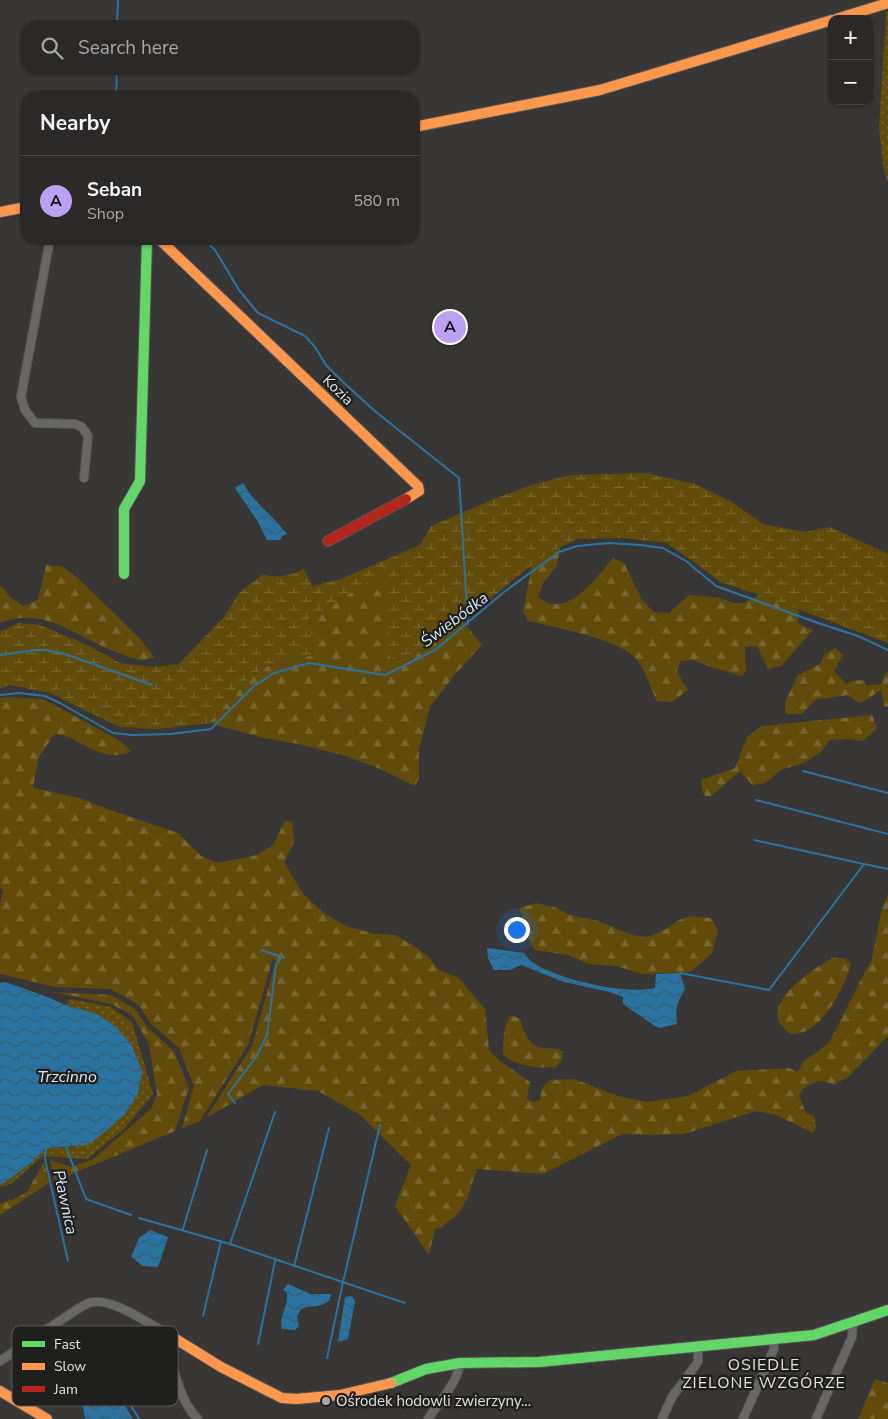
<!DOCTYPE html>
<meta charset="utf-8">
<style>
body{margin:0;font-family:"Nunito Sans",sans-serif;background:#363534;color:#f1f3f6}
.controls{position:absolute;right:15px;top:15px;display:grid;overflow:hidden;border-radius:10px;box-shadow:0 1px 4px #0004}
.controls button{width:45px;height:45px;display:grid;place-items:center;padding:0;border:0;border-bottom:1px solid #464545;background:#2a2928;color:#f1f3f6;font:25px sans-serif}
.you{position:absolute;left:516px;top:929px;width:18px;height:18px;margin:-12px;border:4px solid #fff;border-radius:50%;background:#1a73e8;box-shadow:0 0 0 8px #1a73e833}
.badge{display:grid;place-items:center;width:32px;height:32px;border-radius:50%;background:#bca0f2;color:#111;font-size:16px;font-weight:700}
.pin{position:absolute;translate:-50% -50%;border:2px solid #fff;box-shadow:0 1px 5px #0006}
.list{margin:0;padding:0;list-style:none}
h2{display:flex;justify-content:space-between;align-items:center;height:65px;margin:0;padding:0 20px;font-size:21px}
h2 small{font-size:16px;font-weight:400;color:#a5a6a8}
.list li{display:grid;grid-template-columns:32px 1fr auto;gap:15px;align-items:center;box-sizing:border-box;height:90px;padding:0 20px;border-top:1px solid #464545}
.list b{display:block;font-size:19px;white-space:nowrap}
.list p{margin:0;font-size:16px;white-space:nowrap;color:#a5a6a8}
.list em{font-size:16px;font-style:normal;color:#a5a6a8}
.icon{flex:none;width:28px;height:28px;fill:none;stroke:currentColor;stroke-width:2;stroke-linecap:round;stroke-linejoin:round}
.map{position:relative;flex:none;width:888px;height:1419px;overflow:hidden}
.search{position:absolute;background:#2a2928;box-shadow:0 1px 4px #0004;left:20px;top:20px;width:400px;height:55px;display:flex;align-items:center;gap:12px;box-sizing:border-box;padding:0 18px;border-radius:20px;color:#a5a6a8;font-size:19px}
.panel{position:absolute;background:#2a2928;box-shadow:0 1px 4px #0004;left:20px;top:90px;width:400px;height:155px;border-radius:20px}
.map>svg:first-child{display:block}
</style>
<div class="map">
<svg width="888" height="1419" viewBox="0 0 888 1419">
<defs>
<pattern id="grass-dots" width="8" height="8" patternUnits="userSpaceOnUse" patternTransform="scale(1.25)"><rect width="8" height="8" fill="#604b0a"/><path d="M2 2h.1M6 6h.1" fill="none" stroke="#76652d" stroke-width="1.8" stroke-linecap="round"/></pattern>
<pattern id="forest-firs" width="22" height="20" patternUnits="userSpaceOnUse" patternTransform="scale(1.25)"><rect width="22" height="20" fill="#604b0a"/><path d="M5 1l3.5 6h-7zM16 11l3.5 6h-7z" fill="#76652d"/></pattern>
<pattern id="wetland-marsh" width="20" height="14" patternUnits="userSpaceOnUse" patternTransform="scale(1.25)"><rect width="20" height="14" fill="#604b0a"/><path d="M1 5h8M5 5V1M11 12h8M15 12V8" fill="none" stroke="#76652d"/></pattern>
<pattern id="water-waves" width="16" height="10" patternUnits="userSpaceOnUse" patternTransform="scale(1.25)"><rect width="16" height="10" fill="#2a73a0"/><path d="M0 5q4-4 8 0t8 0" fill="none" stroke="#375c72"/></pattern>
</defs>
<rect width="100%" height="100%" fill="#383735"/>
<g fill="url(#grass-dots)">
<polygon points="888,11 888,182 884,171 879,128 886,12"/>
<polygon points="70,999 111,1007 132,1022 153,1094 125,1128 87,1159 43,1156 11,1184 0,1187 0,1184 4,1183 31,1163 46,1148 74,1147 97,1014 66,1005"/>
</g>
<g fill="url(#forest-firs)">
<path d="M561 547 556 567 543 583 538 597C542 599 547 604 552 604 577 607 598 575 613 558L624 563 642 600 654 612 669 613 689 595 720 598 734 603H744L760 595 799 610 798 624 813 630 781 666 768 669 757 646 745 647V662L747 670 742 676 711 667 693 660 680 661 677 672 688 690 672 702 657 701C650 687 646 671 636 659 619 639 555 627 528 621L523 611 532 565 547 554Z"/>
<path d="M46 565 63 567 78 578 140 639 155 658C151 658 145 660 140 660 134 659 128 656 122 654 80 641 47 604 0 623V587H2L11 598 24 606 38 600Z"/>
<polygon points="385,571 391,661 424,650 463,622 482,645 455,674 430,707 419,749 419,778 415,786 378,768 346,756 298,744 263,738 209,723 249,677 276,662 314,655 309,619"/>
<path d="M835 648 843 655 834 671 846 684 852 681 864 680 866 686 882 684 885 673 888 672V707L884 706 881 690C873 695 868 700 859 703L848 695 815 700 802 714H787L785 710V702L798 675 820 664 825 654Z"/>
<path d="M9 697 43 699 119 740 131 751C110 762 91 749 73 739 67 736 60 735 54 734L38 759 33 788 80 798 107 809 178 833 201 856 218 863 257 855 273 845 285 821 292 822 294 842 284 862 303 894 326 915 349 927 375 934 395 935 414 946 429 957 439 970 458 977 485 1009 489 1050 500 1061 530 1082 527 1099 535 1102 540 1100 542 1088 550 1080 574 1079 621 1097 648 1102 688 1096 736 1071 789 1068 798 1072 804 1061 829 1043 872 958 881 913 888 893V1036L848 1077 835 1084 819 1081 804 1087 799 1096 806 1113 814 1116 816 1127 813 1133 777 1115 755 1111 684 1134 652 1135 622 1134 543 1174 477 1169C471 1185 468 1203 456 1216 451 1220 445 1223 441 1228L435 1229 429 1255 395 1206 411 1165 359 1114 318 1091 263 1085 206 1118 252 1046 276 961 273 958 248 1045 200 1121 182 1128 194 1086 179 1048 151 1024 139 1005 111 989 55 987 0 974V904L3 891 0 887V698Z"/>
<path d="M872 715 877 728 863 741 847 739 830 740 820 753 803 763 781 770 765 783 752 785 740 771 711 796H706L703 793 701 780C713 775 724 773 735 768L747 737 761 726Z"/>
<path d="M536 903 557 908 570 915 598 921 632 935 647 937 666 929 677 921 690 916 711 918 718 930 712 953 691 972 641 974 617 966 589 964 568 955 535 950C525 936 525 923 519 908Z"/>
<path d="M835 957 846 959 851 964C845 986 827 1021 806 1031 801 1033 795 1033 790 1034 786 1030 779 1024 778 1019 771 996 818 965 835 957Z"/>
<polygon points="53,992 111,995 135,1009 148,1028 174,1051 189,1088 175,1131 55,1181 50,1160 72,1167 93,1159 151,1109 157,1095 149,1044 132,1015 111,1004"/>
<path d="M511 1015 520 1019C524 1031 528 1047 544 1048 552 1049 556 1047 563 1052L562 1059 556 1067C541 1069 513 1066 503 1054 503 1040 503 1027 511 1015Z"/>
<polygon points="44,1162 49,1183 0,1215 0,1204 18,1197 27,1192"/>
<polygon points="875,1379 888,1383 888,1419 858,1419"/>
</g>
<path fill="url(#wetland-marsh)" d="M646 473 695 484 732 502 763 524 805 532 830 527 888 554V643L760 595 720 582 697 564 666 543 624 538 577 539 547 554 514 579 463 622 424 650 390 661 385 571 309 619 314 655 276 662 249 677 209 723 157 729 119 727 50 693 10 685 0 688V632L18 623 40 625 89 646 120 663 153 667 179 664 224 617 239 593 262 575C279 578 288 576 304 569L312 586 341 579 420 545 431 526 494 499 528 486 571 475Z"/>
<g fill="url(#water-waves)">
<path d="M243 483C254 503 273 516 287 534L282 536 280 540H267L258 522 235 488Z"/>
<path d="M487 948 524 953C527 957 531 962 535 964 561 980 625 995 655 988L656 974 680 973 685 989C677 1003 675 1008 677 1024L660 1028 655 1026 623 1004V997L610 992 564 982 521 965 510 970H494L488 958Z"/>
<polygon points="5,982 45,996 66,1005 97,1014 116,1027 131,1044 142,1071 138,1094 124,1115 106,1131 88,1145 46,1148 31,1163 4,1183 0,1184 0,983"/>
<polygon points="150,1230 168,1237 158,1267 143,1266 131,1257 139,1238"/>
<path d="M288 1284 311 1294H331L329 1301C321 1308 310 1305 301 1309L297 1316 299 1326 295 1330 282 1329C279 1315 288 1308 287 1293L283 1290Z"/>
<polygon points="352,1296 355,1301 348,1339 338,1342 345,1297"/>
<polygon points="98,1394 119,1396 133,1419 85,1419 83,1407"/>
</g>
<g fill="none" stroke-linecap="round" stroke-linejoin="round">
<g stroke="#2a73a0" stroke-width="2">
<polyline points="117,26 118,0"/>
<polyline points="116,96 117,69"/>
<polyline points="203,239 215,250 239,290 258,313 305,336 315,347 326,365 344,383 376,412 459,478 468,624"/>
<polyline points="0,655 36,650 46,650 65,654 152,685"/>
<polyline points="0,695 19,693 45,696 60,703 113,733 132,735 170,734 211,729 254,686 274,673 309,663 385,675 435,650 504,592 559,552 577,546 609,543 640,545 663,548 686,561 716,586 821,624 858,636 888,650"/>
<polyline points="803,771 888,793"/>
<polyline points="756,800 888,834"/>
<polyline points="754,840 864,864"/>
<polyline points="680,973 769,990 864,864 888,869"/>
<polyline points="235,1103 228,1094 256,1057 267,1035 276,964 282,957 261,950"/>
<polyline points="66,1147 86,1199 131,1215"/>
<polyline points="46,1148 45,1159 68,1261"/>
<polyline points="139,1218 230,1244 405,1303"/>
<polyline points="183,1229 207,1150"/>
<polyline points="230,1244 275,1112"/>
<polyline points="294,1266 329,1128"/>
<polyline points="203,1316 221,1241"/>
<polyline points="258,1344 275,1261"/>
<polyline points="102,1357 139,1419"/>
<polyline points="327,1358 343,1282 380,1125"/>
</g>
<g stroke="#565554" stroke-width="10">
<g id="street">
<polyline points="50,239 21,397 25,410 35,423 75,424 82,427 88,436 84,478"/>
<path d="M0 1361 79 1308C82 1307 86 1304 89 1303 111 1296 147 1323 166 1333V1342C174 1368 178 1399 198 1419"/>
<path d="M428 1419C439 1402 457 1384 460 1363"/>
<polyline points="662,1419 672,1397 698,1362 698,1347"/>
<polyline points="743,1419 774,1349 773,1339"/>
<polyline points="816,1419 852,1337 853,1322"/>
</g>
</g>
<g stroke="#565554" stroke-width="12">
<g id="fast">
<polyline points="124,574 124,509 140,481 147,239"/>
<polyline points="391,1383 426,1369 460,1363 539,1362 814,1335 888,1310"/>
</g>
</g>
<g stroke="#565554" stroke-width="12">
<g id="slow">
<polyline points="836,19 888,3"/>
<polyline points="414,127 600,90 832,20"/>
<polyline points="0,212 26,207"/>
<polyline points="159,239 418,486 419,491 406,499"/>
<polyline points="166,1333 221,1367 282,1398 296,1399 340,1395 391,1383"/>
<polyline points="0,1391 47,1419"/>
</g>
</g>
<g stroke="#565554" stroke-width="12">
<polyline id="jam" points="328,541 406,499"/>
</g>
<use href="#street" stroke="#676765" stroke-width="8"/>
<use href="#fast" stroke="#63d668" stroke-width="10"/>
<use href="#slow" stroke="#ff974d" stroke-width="10"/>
<use href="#jam" stroke="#b3261e" stroke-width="10"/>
</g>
<circle fill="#a6a6a4" stroke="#1f1f1d" stroke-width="2" cx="326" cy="1401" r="5"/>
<g text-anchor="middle" stroke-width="4.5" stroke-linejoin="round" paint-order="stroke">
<g font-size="15" fill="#e2e1df" stroke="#1f1f1d">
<text transform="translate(338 390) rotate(44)" y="5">Kozia</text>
</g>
<g font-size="15" fill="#e2e1df" stroke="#1f1f1d" text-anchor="start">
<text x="336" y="1406">Ośrodek hodowli zwierzyny...</text>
</g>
<g font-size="16" font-style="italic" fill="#d4e7f5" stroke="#1f1f1d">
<text transform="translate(454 619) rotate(-37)" y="6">Świebódka</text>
<text x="67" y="1082">Trzcinno</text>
<text transform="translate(66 1202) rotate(78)" y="6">Pławnica</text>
</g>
<g font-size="16" letter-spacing="1" fill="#e2e1df" stroke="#1f1f1d">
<text x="764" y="1370">OSIEDLE<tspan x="764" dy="18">ZIELONE WZGÓRZE</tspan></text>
</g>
</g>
<rect x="12" y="1326" width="166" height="80" rx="8" fill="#1f1f1d" stroke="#5a5957" stroke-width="1"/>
<rect x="22" y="1341" width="23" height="6" fill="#63d668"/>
<rect x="22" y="1363" width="23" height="7" fill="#ff974d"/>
<rect x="22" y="1386" width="23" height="6" fill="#b3261e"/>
<g font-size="14" fill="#e2e1df">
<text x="54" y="1349">Fast</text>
<text x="54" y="1371">Slow</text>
<text x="54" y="1394">Jam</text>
</g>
</svg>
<div class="controls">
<button>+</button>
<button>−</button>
</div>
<div class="you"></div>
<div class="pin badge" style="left:450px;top:327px">A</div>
<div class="search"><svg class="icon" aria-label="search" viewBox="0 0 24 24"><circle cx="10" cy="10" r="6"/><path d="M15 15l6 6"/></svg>Search here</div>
<section class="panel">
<h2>Nearby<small></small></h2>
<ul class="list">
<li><span class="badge">A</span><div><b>Seban</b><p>Shop</p></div><em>580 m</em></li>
</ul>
</section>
</div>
